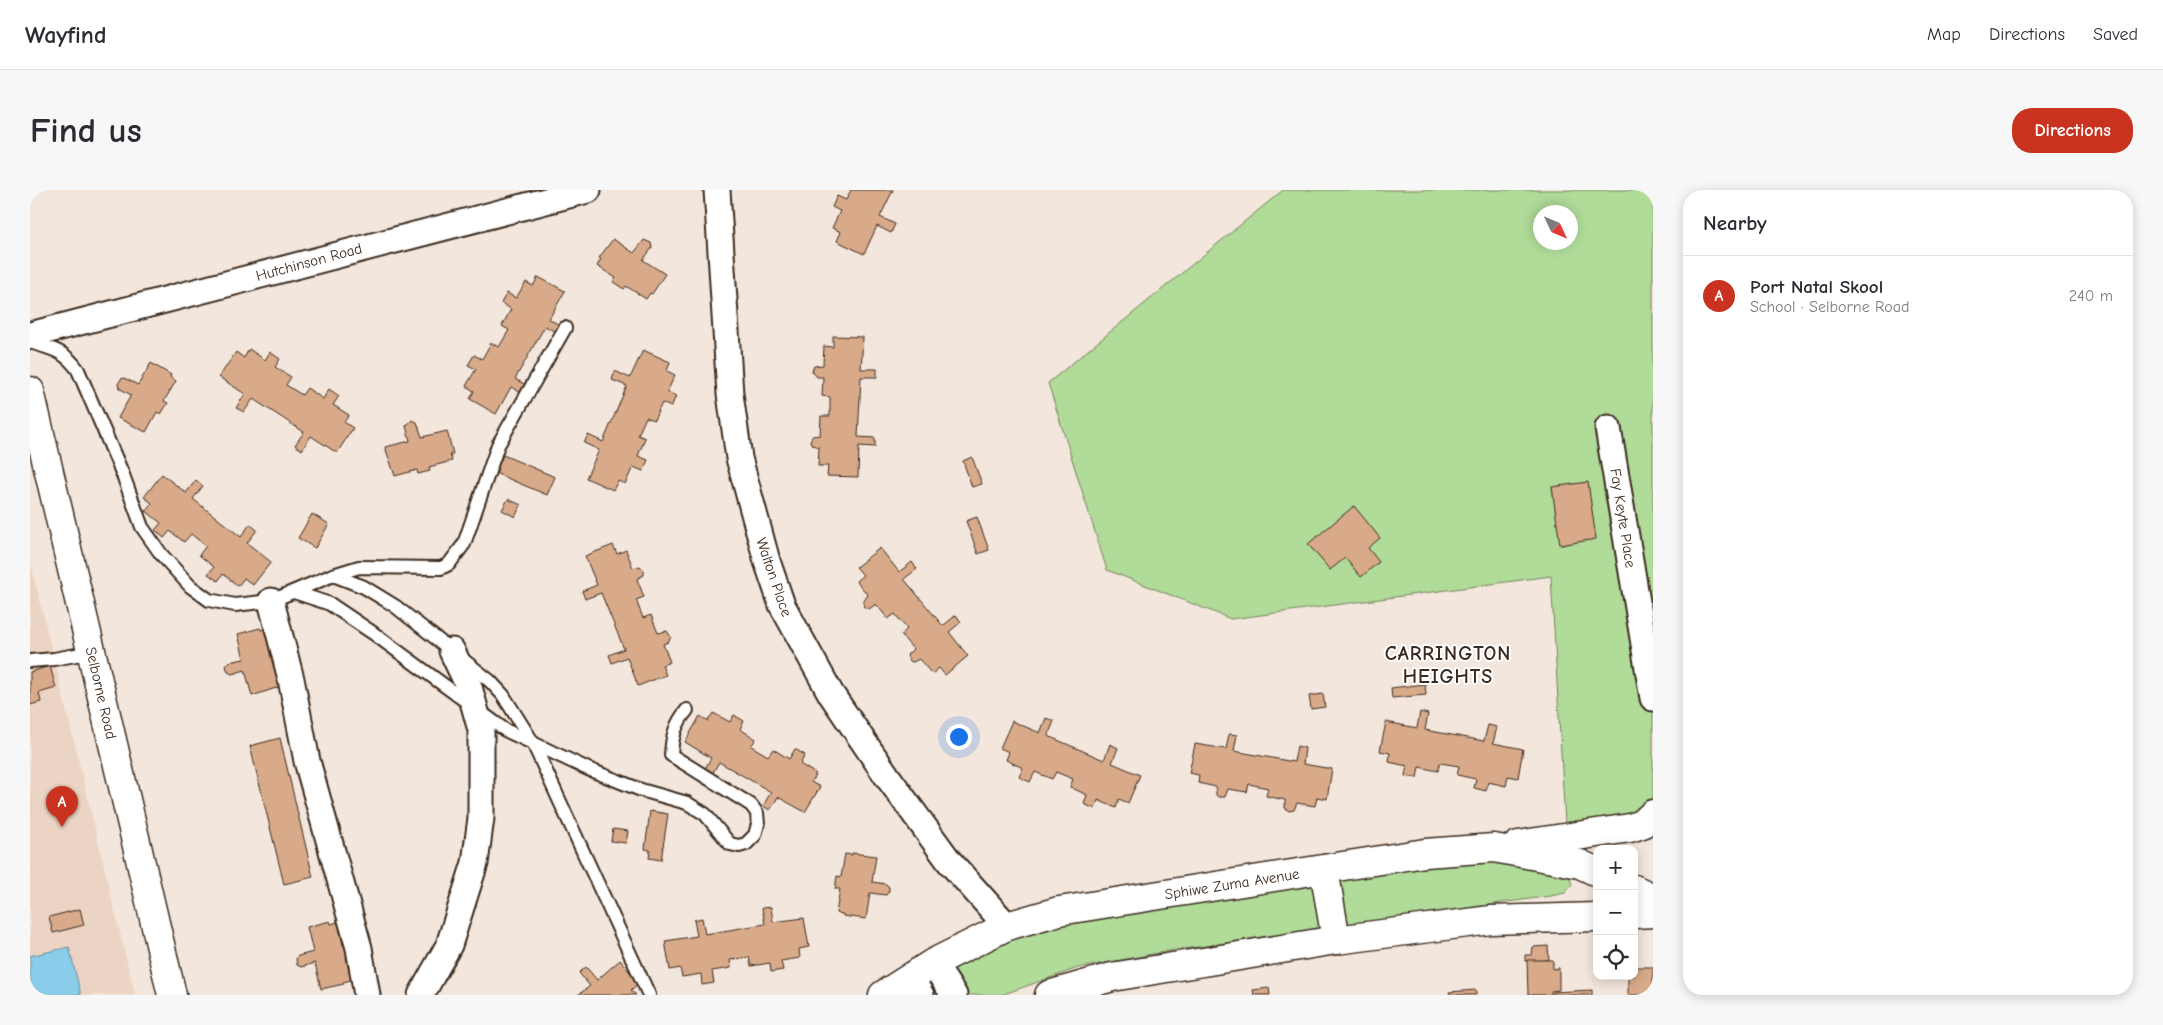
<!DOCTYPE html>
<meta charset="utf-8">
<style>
body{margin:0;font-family:"Comic Neue",sans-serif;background:#f7f7f7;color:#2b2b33}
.controls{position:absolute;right:15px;bottom:15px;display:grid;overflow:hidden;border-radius:10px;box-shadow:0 2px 12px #0003}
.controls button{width:45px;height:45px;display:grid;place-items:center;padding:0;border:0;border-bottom:1px solid #e1e1e2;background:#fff;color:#2b2b33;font:25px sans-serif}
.compass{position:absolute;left:1503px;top:15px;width:45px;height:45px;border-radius:50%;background:#fff;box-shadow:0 2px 12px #0003;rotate:134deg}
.you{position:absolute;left:928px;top:546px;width:18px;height:18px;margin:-12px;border:4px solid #fff;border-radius:50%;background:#1a73e8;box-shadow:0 0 0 8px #1a73e833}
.badge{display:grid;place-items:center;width:32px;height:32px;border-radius:50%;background:#c8321e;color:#fff;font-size:16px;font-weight:700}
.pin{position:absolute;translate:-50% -41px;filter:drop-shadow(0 1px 2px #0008)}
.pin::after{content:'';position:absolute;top:26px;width:18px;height:15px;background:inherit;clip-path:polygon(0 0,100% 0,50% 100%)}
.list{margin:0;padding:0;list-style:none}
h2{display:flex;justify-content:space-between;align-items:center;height:65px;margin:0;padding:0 20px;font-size:21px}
h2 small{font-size:16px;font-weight:400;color:#7c7c81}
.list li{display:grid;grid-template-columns:32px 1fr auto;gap:15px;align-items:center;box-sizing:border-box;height:80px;padding:0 20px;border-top:1px solid #e1e1e2}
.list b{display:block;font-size:19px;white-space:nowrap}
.list p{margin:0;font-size:16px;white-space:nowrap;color:#7c7c81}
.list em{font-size:16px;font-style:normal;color:#7c7c81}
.icon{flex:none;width:28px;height:28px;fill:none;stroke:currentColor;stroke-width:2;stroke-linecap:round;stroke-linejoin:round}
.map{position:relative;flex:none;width:1623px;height:805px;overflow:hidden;border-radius:20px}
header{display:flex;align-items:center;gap:30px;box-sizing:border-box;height:70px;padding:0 25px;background:#fff;border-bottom:1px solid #e1e1e2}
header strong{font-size:24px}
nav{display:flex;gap:28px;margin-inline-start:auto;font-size:18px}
.intro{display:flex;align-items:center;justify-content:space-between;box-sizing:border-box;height:120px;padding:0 30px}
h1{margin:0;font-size:35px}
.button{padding:12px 22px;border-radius:20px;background:#c8321e;color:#fff;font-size:18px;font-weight:700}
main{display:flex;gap:30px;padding:0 30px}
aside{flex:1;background:#fff;border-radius:20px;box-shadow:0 2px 12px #0003}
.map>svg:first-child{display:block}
</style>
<header>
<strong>Wayfind</strong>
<nav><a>Map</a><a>Directions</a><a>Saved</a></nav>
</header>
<div class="intro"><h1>Find us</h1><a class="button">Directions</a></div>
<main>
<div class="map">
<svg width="1623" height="805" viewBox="0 0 1623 805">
<rect width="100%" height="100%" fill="#f3e6dc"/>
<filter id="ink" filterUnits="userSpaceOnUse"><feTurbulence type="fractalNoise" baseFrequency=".02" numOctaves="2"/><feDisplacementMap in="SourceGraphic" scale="10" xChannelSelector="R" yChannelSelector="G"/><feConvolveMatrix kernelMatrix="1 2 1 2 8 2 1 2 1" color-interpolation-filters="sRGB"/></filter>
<g filter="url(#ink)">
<polygon fill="#ebd4c3" points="0,371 24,469 105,805 0,805"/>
<g fill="#b0db99" stroke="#76825c" fill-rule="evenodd">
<path d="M1253 0H1623V622L1535 633 1521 386 1201 429 1077 380 1018 193ZM1510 22H1540V52H1510Z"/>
<polygon points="1464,669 1539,685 1542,695 1535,703 1521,706 1321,734 1312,733 1301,700 1314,684"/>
<polygon points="1278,689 1286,701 1291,732 1283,741 1273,744 1144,760 1048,778 971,805 933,805 926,789 923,776 981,750 1044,731"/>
</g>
<polygon fill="#8acdeb" stroke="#6a8c99" points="39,757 51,805 0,805 0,766"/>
<g fill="#d8aa8a" stroke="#3b2a1e">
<polygon points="821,0 863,0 850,27 865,34 861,43 847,36 834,64 807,51 811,42 802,38 810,21 802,17 807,6 816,10"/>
<polygon points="583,49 604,63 614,50 621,53 622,58 613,70 635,84 622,104 620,103 616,109 596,96 594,99 583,92 586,88 567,76 571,69 569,68"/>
<polygon points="508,87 535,101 519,129 533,137 529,144 515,136 485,189 500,197 495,205 481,197 466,224 440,209 444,201 436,196 446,179 438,175 444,165 452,169 461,153 469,157 479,140 472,136 481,119 471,113 477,103 486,108 496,92 503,96"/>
<polygon points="803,146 833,147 831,179 847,179 847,187 831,187 828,247 845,248 845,257 829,256 828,287 797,286 798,276 788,276 789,257 782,255 780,251 782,246 790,245 791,226 800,226 800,207 792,206 793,187 787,187 782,181 784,176 793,175 794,156 803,157"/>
<polygon points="219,159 235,170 240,162 250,169 245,177 261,187 256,195 272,205 277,198 293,209 299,199 309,206 303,215 319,225 314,232 323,238 307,263 281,246 272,260 265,255 274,242 223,209 214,222 206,218 215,204 189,187 206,162 214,168"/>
<polygon points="613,160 640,172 637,181 645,185 637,202 646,206 641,217 632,213 624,230 616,227 608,245 615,248 608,266 618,270 613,281 603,277 595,294 588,291 583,300 556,288 569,260 554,253 558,245 573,252 597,196 582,190 585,181 600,188"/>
<polygon points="121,173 141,185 140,187 146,191 134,211 138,213 131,224 127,222 116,242 88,228 101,205 89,198 88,194 91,189 94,188 108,195"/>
<polygon points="382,230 387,232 392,247 417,241 423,264 420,264 422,271 399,277 400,281 388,284 387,280 365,286 355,257 380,251 376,236"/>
<polygon points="473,265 525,287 517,305 465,283"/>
<polygon points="942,267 952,294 942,297 933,271"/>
<polygon points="132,284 156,303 166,290 173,296 163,309 211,347 220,334 227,340 217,353 241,372 223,395 214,388 208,396 193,384 188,391 178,384 184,377 169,365 176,356 161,344 154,352 140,341 134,348 125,340 131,333 116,321 122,313 114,307"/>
<polygon points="1558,292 1566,349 1530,355 1522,297"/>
<polygon points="478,309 491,315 485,327 472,320"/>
<polygon points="1324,316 1350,348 1338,358 1349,372 1331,387 1315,368 1300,380 1278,354"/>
<polygon points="282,324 299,334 285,358 268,348"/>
<polygon points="947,327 959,360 948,364 936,331"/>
<polygon points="583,355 587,364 596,360 603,378 610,376 614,380 614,385 607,389 614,407 606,410 613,428 621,425 628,443 637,441 641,447 638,452 633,454 640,472 632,475 636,485 608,496 597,467 582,473 579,465 594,459 571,403 555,409 552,401 567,395 555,366"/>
<polygon points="850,358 869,382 882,372 887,379 874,389 913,436 926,425 931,432 919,442 938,466 915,485 909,478 902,484 889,469 883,472 879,471 877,465 883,459 871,445 877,439 865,424 858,429 846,414 839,419 834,417 833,412 838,405 826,391 833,385 826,377"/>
<polygon points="230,438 231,440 238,439 252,496 222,506 215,480 202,484 198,482 196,476 199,472 214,469 208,444"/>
<polygon points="20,476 26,498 9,503 11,512 0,515 0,482"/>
<polygon points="1395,494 1396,505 1362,508 1361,498"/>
<polygon points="1293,504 1295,517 1281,519 1279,506"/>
<polygon points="1390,522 1398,524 1395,540 1454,551 1458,535 1467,537 1463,553 1493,559 1488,588 1478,586 1476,596 1458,592 1456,601 1444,598 1446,589 1427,585 1429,576 1410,573 1408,581 1389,577 1387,588 1375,586 1377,576 1359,572 1360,563 1350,561 1356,532 1387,538"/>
<polygon points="683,523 700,532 704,525 714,531 710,539 726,549 721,556 738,566 743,559 759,569 765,559 775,565 770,574 786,584 781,592 790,597 775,622 748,607 740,620 733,616 741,602 689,572 681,586 673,582 681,568 655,552 670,526 678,531"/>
<polygon points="1016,528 1024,531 1018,546 1074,570 1080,554 1088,558 1082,573 1110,585 1098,613 1089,609 1086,618 1068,610 1065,619 1054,614 1057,605 1040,597 1043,589 1026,582 1022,589 1005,582 1000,592 989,587 993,578 976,570 979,562 970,558 982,531 1010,543"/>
<polygon points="1199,544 1207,545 1204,561 1264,572 1267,556 1275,558 1273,574 1302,579 1297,609 1287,607 1285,616 1267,613 1264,620 1259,621 1255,618 1255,610 1236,606 1238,598 1219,594 1217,602 1198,599 1195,607 1188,607 1186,605 1186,597 1168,593 1169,585 1159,583 1165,554 1196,559"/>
<polygon points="250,548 283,687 254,694 220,556"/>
<polygon points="620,621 638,624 631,670 619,668 620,660 615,659"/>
<polygon points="583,639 598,641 596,653 581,651"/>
<polygon points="822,663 846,666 842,692 856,694 859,697 859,701 856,705 840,703 836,729 813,726 813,724 806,723 810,699 805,699 807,686 811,687 815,664 822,665"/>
<polygon points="741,717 743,732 774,728 779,757 769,759 770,768 751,771 753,780 741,782 740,773 721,776 719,767 700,770 701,778 682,781 684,793 672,795 671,784 652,787 650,778 640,780 635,751 667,746 664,730 672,728 675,744 735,734 732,718"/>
<polygon points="50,719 54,735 23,743 19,727"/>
<polygon points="300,731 301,734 308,732 313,755 317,754 320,766 316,767 321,790 313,792 314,794 291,799 285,773 271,777 267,775 266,769 268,766 283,762 277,737"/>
<polygon points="1518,756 1519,770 1495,771 1495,765 1502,765 1503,757"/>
<polygon points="590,770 609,793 601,800 606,805 548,805 560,796 549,783 556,777 567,790"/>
<polygon points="1497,770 1523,770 1523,779 1529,778 1529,800 1521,801 1521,805 1498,805"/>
<polygon points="1604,777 1623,777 1623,805 1598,805 1598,786 1604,786"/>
<polygon points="1239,798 1240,805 1224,805 1223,800"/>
<polygon points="1446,800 1446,805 1420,805 1419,802"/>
<polygon points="1562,800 1562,805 1523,805 1523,802"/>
</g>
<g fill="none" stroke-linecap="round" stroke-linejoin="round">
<g stroke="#3b2a1e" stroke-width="16">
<g id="lane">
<path d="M0 152C22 159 34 160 48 180L93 285 112 337 131 364 160 396 179 410 205 415 241 411 303 385 334 397 365 416 460 491 473 505 503 553 619 805"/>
<polyline points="303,385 329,377 411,378 419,374 434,354 468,255 535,138"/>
<path d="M264 402 300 414 343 443 475 540 558 579 611 600 657 613 675 624 700 654 709 656 716 654 725 645 728 634 727 623 721 615 641 565C642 547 645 534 657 520"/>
<polyline points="0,471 24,469 62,462"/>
</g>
</g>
<g stroke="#3b2a1e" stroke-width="29">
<g id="street">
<polyline points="687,0 700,204 709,268 737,371 752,415 801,504 857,586 919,671 977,736"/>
<polyline points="0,145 558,0"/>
<polyline points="1578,238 1623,508"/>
<polyline points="241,411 261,489 277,571 329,758 337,805"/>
<polyline points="903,773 924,805"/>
<polyline points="880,787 891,805"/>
<polyline points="391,805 419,755 445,673 451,628 451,540 439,497 422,461"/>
</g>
</g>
<g stroke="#3b2a1e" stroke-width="31">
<g id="secondary">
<polyline points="0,201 142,805"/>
<polyline points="1488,655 1600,638 1612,634 1623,624"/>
<polyline points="1294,679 1306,750"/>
<polyline points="1604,699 1623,708"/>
<polyline points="1604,724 1623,723"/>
<polyline points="853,805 903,773 977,736 1029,721 1395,663 1464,658 1550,674 1567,682"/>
<polyline points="1019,805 1082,787 1306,750 1461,730 1567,727"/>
</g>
</g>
<use href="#lane" stroke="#fff" stroke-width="12"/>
<use href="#street" stroke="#fff" stroke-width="25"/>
<use href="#secondary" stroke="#fff" stroke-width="28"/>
</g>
</g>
<g text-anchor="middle" stroke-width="4" stroke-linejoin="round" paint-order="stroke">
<g font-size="15" fill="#3b2a1e" stroke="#fff">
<text transform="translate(279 72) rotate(-15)" y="5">Hutchinson Road</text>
<text transform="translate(1593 328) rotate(81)" y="5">Fay Keyte Place</text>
<text transform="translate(744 387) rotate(71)" y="5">Walton Place</text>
<text transform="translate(71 503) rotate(77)" y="5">Selborne Road</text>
<text transform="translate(1202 694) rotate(-9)" y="5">Sphiwe Zuma Avenue</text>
</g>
<g font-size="20" font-weight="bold" letter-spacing="1" fill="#3b2a1e" stroke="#fff">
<text x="1418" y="470">CARRINGTON<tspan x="1418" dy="23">HEIGHTS</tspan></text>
</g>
</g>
</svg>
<div class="controls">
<button>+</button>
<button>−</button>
<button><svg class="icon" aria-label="locate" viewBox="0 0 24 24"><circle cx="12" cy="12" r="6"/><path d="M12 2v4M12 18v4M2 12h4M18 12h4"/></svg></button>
</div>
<svg class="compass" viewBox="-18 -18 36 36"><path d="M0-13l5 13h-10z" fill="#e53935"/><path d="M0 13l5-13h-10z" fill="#7c7c81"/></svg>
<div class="you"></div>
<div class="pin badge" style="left:32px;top:637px">A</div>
</div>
<aside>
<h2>Nearby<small></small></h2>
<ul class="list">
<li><span class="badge">A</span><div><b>Port Natal Skool</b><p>School · Selborne Road</p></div><em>240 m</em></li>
</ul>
</aside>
</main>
